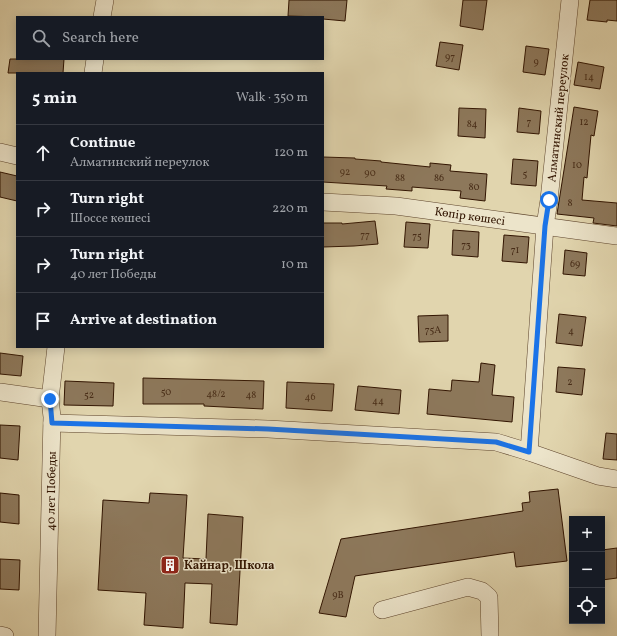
<!DOCTYPE html>
<meta charset="utf-8">
<style>
body{margin:0;font-family:Vollkorn,serif;background:#242831;color:#f1f3f6}
.controls{position:absolute;right:12px;bottom:12px;display:grid;overflow:hidden;border-radius:0px;box-shadow:0 2px 10px #0003}
.controls button{width:36px;height:36px;display:grid;place-items:center;padding:0;border:0;border-bottom:1px solid #363941;background:#171b24;color:#f1f3f6;font:20px sans-serif}
.stop{position:absolute;width:12px;height:12px;margin:-9px;border:3px solid #1a73e8;border-radius:50%;background:#fff}
.stop.end{background:#1a73e8;border-color:#fff;box-shadow:0 1px 4px #0008}
.list{margin:0;padding:0;list-style:none}
h2{display:flex;justify-content:space-between;align-items:center;height:52px;margin:0;padding:0 16px;font-size:17px}
h2 small{font-size:13px;font-weight:400;color:#9ea1a6}
.list li{display:grid;grid-template-columns:26px 1fr auto;gap:12px;align-items:center;box-sizing:border-box;height:56px;padding:0 16px;border-top:1px solid #363941}
.list b{display:block;font-size:15px;white-space:nowrap}
.list p{margin:0;font-size:13px;white-space:nowrap;color:#9ea1a6}
.list em{font-size:13px;font-style:normal;color:#9ea1a6}
.icon{flex:none;width:22px;height:22px;fill:none;stroke:currentColor;stroke-width:2;stroke-linecap:round;stroke-linejoin:round}
.map{position:relative;flex:none;width:617px;height:636px;overflow:hidden}
.search{position:absolute;background:#171b24;box-shadow:0 2px 10px #0003;left:16px;top:16px;width:308px;height:44px;display:flex;align-items:center;gap:10px;box-sizing:border-box;padding:0 14px;border-radius:0px;color:#9ea1a6;font-size:15px}
.panel{position:absolute;background:#171b24;box-shadow:0 2px 10px #0003;left:16px;top:72px;width:308px;height:276px;border-radius:0px}
.map>svg:first-child{display:block}
</style>
<div class="map">
<svg width="617" height="636" viewBox="0 0 617 636">
<rect width="100%" height="100%" fill="#e1d5ae"/>
<filter id="stains"><feTurbulence type="fractalNoise" baseFrequency=".005" numOctaves="4"/><feColorMatrix values="0 0 0 0 .2 0 0 0 0 .09 0 0 0 0 .02 0 0 0 .5 -.17"/></filter>
<radialGradient id="worn" r=".72"><stop offset=".6" stop-color="#630" stop-opacity="0"/><stop offset="1" stop-color="#630" stop-opacity=".3"/></radialGradient>
<g fill="#8d785b" stroke="#311401">
<polygon points="289,0 347,0 345,21 323,19 323,17 288,16"/>
<polygon points="463,0 487,0 483,30 460,26"/>
<polygon points="590,0 617,0 617,21 607,20 607,22 587,20"/>
<polygon points="440,42 463,45 459,70 436,66"/>
<polygon points="526,46 549,49 545,75 523,72"/>
<polygon points="10,59 64,59 63,73 8,73"/>
<polygon points="578,62 604,67 600,89 574,85"/>
<polygon points="574,107 598,111 594,136 591,135 587,178 584,177 582,200 617,203 617,226 593,223 594,218 557,214"/>
<polygon points="459,108 486,109 485,138 458,136"/>
<polygon points="519,108 541,111 539,134 517,132"/>
<polygon points="323,157 355,158 355,159 381,161 381,162 430,167 430,163 451,165 450,171 487,174 485,201 460,198 461,191 412,187 412,191 386,189 387,186 323,182"/>
<polygon points="513,159 538,161 536,186 511,184"/>
<polygon points="0,172 17,176 17,201 0,197"/>
<polygon points="375,221 378,244 354,246 323,247 323,223 342,223 342,224"/>
<polygon points="406,222 430,224 428,248 404,247"/>
<polygon points="453,230 479,232 478,257 452,255"/>
<polygon points="504,235 529,237 527,263 502,261"/>
<polygon points="565,250 587,253 585,276 563,274"/>
<polygon points="559,314 586,317 582,346 556,343"/>
<polygon points="448,315 448,341 419,342 418,316"/>
<polygon points="0,353 23,356 21,376 0,374"/>
<polygon points="481,363 495,365 492,395 514,397 512,422 427,414 429,389 451,391 452,380 479,382"/>
<polygon points="558,367 585,369 582,395 556,392"/>
<polygon points="143,378 264,381 263,409 204,406 204,404 143,404"/>
<polygon points="65,381 114,383 113,406 64,405"/>
<polygon points="287,382 334,384 332,411 286,408"/>
<polygon points="358,386 401,390 399,414 355,410"/>
<polygon points="0,425 20,426 18,460 0,458"/>
<polygon points="606,433 617,434 617,460 603,459"/>
<polygon points="558,489 567,561 516,567 514,552 355,576 346,617 319,613 341,539 523,511 522,503 530,502 529,492"/>
<polygon points="0,493 19,495 19,524 0,522"/>
<polygon points="150,493 187,495 183,558 206,559 208,514 243,517 237,625 210,623 212,584 185,583 183,628 144,625 146,593 98,590 103,500 149,503"/>
<polygon points="617,548 617,578 602,580 602,550"/>
<polygon points="0,559 20,560 19,590 0,589"/>
</g>
<g fill="none" stroke-linecap="round" stroke-linejoin="round">
<g stroke="#5d442c" stroke-width="18">
<g id="minor">
<polyline points="102,17 105,0"/>
<polyline points="93,73 95,59"/>
<polyline points="0,152 17,156"/>
<polyline points="323,202 396,206 617,236"/>
<polyline points="0,392 50,399"/>
<polyline points="52,423 268,429 496,442 529,452 598,476 617,479"/>
<polyline points="529,452 545,226 549,200 570,0"/>
<polyline points="382,610 468,587 482,591 489,597 490,636"/>
<polyline points="0,635 5,636"/>
<polyline points="47,636 52,417 50,399 56,347"/>
</g>
</g>
<use href="#minor" stroke="#ece4ca" stroke-width="17"/>
</g>
<g fill="none" stroke-linecap="round" stroke-linejoin="round">
<polyline stroke="#1a73e8" stroke-width="5" points="50,399 52,423 268,429 496,442 529,452 545,226 549,200"/>
</g>
<defs>
<g id="building-square" transform="scale(1)"><rect x="-9" y="-9" width="18" height="18" rx="4" fill="#8f2418" stroke="#ece4ca"/><path d="M-4-6H4V6H1V3H-1V6H-4ZM-2.5-4.3h1.7v1.8h-1.7ZM.8-4.3h1.7v1.8H.8ZM-2.5-1h1.7V.8h-1.7ZM.8-1h1.7V.8H.8Z" fill="#fff"/></g>
</defs>
<g fill-rule="evenodd">
<use href="#building-square" x="170" y="565"/>
</g>
<g text-anchor="middle" stroke-width="3" stroke-linejoin="round" paint-order="stroke">
<g font-size="10" fill="#482d18">
<text x="450" y="60">97</text>
<text x="536" y="65">9</text>
<text x="589" y="80">14</text>
<text x="529" y="125">7</text>
<text x="584" y="125">12</text>
<text x="472" y="127">84</text>
<text x="577" y="168">10</text>
<text x="345" y="175">92</text>
<text x="370" y="176">90</text>
<text x="525" y="177">5</text>
<text x="400" y="181">88</text>
<text x="439" y="181">86</text>
<text x="474" y="190">80</text>
<text x="570" y="206">8</text>
<text x="365" y="238">77</text>
<text x="417" y="239">75</text>
<text x="466" y="248">73</text>
<text x="515" y="253">71</text>
<text x="575" y="267">69</text>
<text x="433" y="333">75А</text>
<text x="571" y="334">4</text>
<text x="570" y="385">2</text>
<text x="166" y="395">50</text>
<text x="216" y="397">48/2</text>
<text x="89" y="398">52</text>
<text x="251" y="398">48</text>
<text x="310" y="400">46</text>
<text x="378" y="404">44</text>
<text x="338" y="598">9В</text>
</g>
<g font-size="12" fill="#311401" stroke="#ece4ca">
<text transform="translate(558 118) rotate(-84)" y="4">Алматинский переулок</text>
<text transform="translate(470 216) rotate(8)" y="4">Көпір көшесі</text>
<text transform="translate(51 491) rotate(-89)" y="4">40 лет Победы</text>
</g>
<g font-size="12" font-weight="bold" fill="#311401" stroke="#ece4ca" text-anchor="start">
<text x="184" y="569">Кайнар, Школа</text>
</g>
</g>
<rect width="100%" height="100%" filter="url(#stains)"/>
<rect width="100%" height="100%" fill="url(#worn)"/>
</svg>
<div class="controls">
<button>+</button>
<button>−</button>
<button><svg class="icon" aria-label="locate" viewBox="0 0 24 24"><circle cx="12" cy="12" r="6"/><path d="M12 2v4M12 18v4M2 12h4M18 12h4"/></svg></button>
</div>
<div class="stop" style="left:549px;top:200px"></div>
<div class="stop end" style="left:50px;top:399px"></div>
<div class="search"><svg class="icon" aria-label="search" viewBox="0 0 24 24"><circle cx="10" cy="10" r="6"/><path d="M15 15l6 6"/></svg>Search here</div>
<section class="panel">
<h2>5 min<small>Walk · 350 m</small></h2>
<ul class="list">
<li><svg class="icon" aria-label="ahead" viewBox="0 0 24 24"><path d="M12 20V5M6 11l6-6 6 6"/></svg><div><b>Continue</b><p>Алматинский переулок</p></div><em>120 m</em></li>
<li><svg class="icon" aria-label="right" viewBox="0 0 24 24"><path d="M7 20v-9h11M14 6l5 5-5 5"/></svg><div><b>Turn right</b><p>Шоссе көшесі</p></div><em>220 m</em></li>
<li><svg class="icon" aria-label="right" viewBox="0 0 24 24"><path d="M7 20v-9h11M14 6l5 5-5 5"/></svg><div><b>Turn right</b><p>40 лет Победы</p></div><em>10 m</em></li>
<li><svg class="icon" aria-label="arrive" viewBox="0 0 24 24"><path d="M6 21V4h12l-3 4 3 4H6"/></svg><div><b>Arrive at destination</b></div></li>
</ul>
</section>
</div>
